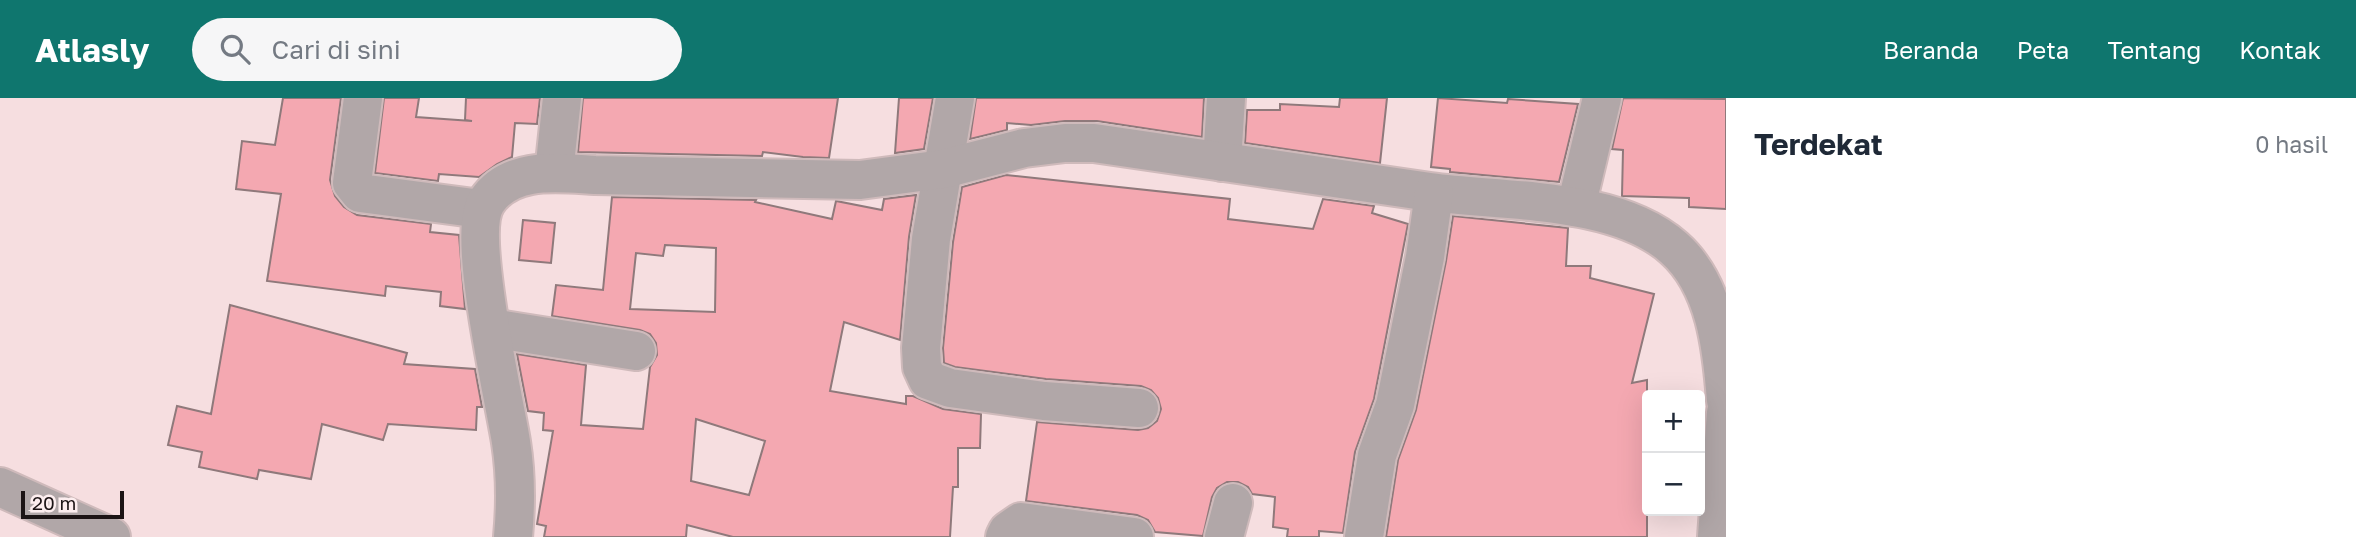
<!DOCTYPE html>
<html lang="id">
<meta charset="utf-8">
<style>
body{margin:0;font-family:"Golos Text",sans-serif;background:#f6f6f7;color:#1f2937}
.controls{position:absolute;right:21px;bottom:21px;display:grid;overflow:hidden;border-radius:7px;box-shadow:0 7px 28px #0002}
.controls button{width:63px;height:63px;display:grid;place-items:center;padding:0;border:0;border-bottom:2px solid #e0e1e3;background:#fff;color:#1f2937;font:35px sans-serif}
.scale{position:absolute;left:21px;bottom:18px;width:103px;box-sizing:border-box;padding-left:7px;border:4px solid #1c1415;border-top:0;font-size:19px;line-height:24px;white-space:nowrap;color:#1c1415;-webkit-text-stroke:5px #fdeeef;paint-order:stroke}
.list{margin:0;padding:0;list-style:none}
h2{display:flex;justify-content:space-between;align-items:center;height:91px;margin:0;padding:0 28px;font-size:30px}
h2 small{font-size:23px;font-weight:400;color:#747a83}
.icon{flex:none;width:38px;height:38px;fill:none;stroke:currentColor;stroke-width:2;stroke-linecap:round;stroke-linejoin:round}
.map{position:relative;flex:none;width:1726px;height:439px;overflow:hidden}
header{display:flex;align-items:center;gap:42px;box-sizing:border-box;height:98px;padding:0 35px;background:#0f766e;color:#fff}
header strong{font-size:33px}
nav{display:flex;gap:38px;margin-inline-start:auto;font-size:24px}
.search{width:490px;height:63px;background:#f6f6f7;display:flex;align-items:center;gap:18px;box-sizing:border-box;padding:0 24px;border-radius:38px;color:#747a83;font-size:26px}
main{display:flex}
aside{flex:1;background:#fff}
.map>svg:first-child{display:block}
</style>
<header>
<strong>Atlasly</strong>
<div class="search"><svg class="icon" aria-label="search" viewBox="0 0 24 24"><circle cx="10" cy="10" r="6"/><path d="M15 15l6 6"/></svg>Cari di sini</div>
<nav><a>Beranda</a><a>Peta</a><a>Tentang</a><a>Kontak</a></nav>
</header>
<main>
<div class="map">
<svg width="1726" height="439" viewBox="0 0 1726 439">
<rect width="100%" height="100%" fill="#f6dee0"/>
<g fill="#f4a8b1" stroke="#8f797b" stroke-width="2" fill-rule="evenodd">
<polygon points="283,0 341,0 330,82 335,98 344,109 357,117 431,126 430,134 459,137 465,211 440,208 441,194 386,188 385,198 267,183 281,96 236,91 242,43 275,47"/>
<polygon points="384,0 419,0 416,19 472,23 465,22 466,0 540,0 537,26 515,25 512,59 497,66 479,79 439,76 438,83 375,75"/>
<polygon points="583,0 838,0 829,60 803,59 763,54 762,58 578,54"/>
<polygon points="899,0 933,0 924,51 895,55"/>
<polygon points="976,0 1204,0 1202,39 1097,23 1065,23 1031,27 1007,25 1007,32 970,41"/>
<polygon points="1340,0 1387,0 1380,65 1245,45 1247,12 1280,12 1280,6 1339,9"/>
<polygon points="1438,0 1507,5 1508,1 1578,6 1559,84 1450,74 1450,71 1431,69"/>
<polygon points="1623,0 1726,1 1726,111 1689,109 1689,100 1622,98 1623,52 1612,51"/>
<polygon points="1006,77 1230,101 1228,121 1313,131 1323,101 1374,108 1372,115 1408,126 1374,301 1355,354 1343,435 1319,433 1319,439 1287,439 1288,431 1273,429 1275,399 1252,396 1248,389 1238,384 1227,384 1217,390 1212,399 1203,438 1155,434 1148,422 1137,417 1026,403 1037,324 1138,332 1148,330 1157,323 1161,311 1158,300 1151,292 1141,288 1046,281 955,269 944,265 943,250 953,144 962,89"/>
<path d="M916 97 909 139 900 242 844 224 830 293 906 306V298H913L943 311 981 316 980 350H958V389H953L950 439H733L687 427 686 439H544L546 428 537 426 553 333 543 332 544 315 528 313 517 256 586 267 581 327 643 331 650 269 657 257 656 245 650 236 640 232 552 218 556 187 603 192 612 99 756 102 755 104 832 121 836 103 882 112 884 101ZM665 147 716 150 715 214 630 211 636 155 663 158ZM696 321 765 343 749 397 691 383Z"/>
<polygon points="1453,118 1568,130 1566,168 1591,168 1590,180 1654,196 1632,285 1647,282 1647,439 1386,439 1398,362 1416,312 1446,163"/>
<polygon points="523,122 555,125 551,165 519,162"/>
<polygon points="230,207 407,255 404,266 475,271 482,309 477,309 476,332 388,326 383,342 322,326 311,381 259,372 257,381 199,369 202,354 168,347 177,308 211,316"/>
</g>
<g fill="none" stroke-linecap="round" stroke-linejoin="round">
<g stroke="#cfbabb" stroke-width="42">
<g id="minor">
<polyline points="363,0 352,85 360,95 481,111"/>
<polyline points="955,0 931,141 921,250 922,269 928,282 950,290 1044,303 1139,310"/>
<polyline points="1222,64 1226,0"/>
<polyline points="554,75 562,0"/>
<polyline points="1576,109 1602,0"/>
<polyline points="491,230 636,253"/>
<polyline points="0,389 111,439"/>
<path d="M513 439C516 407 516 376 511 344 504 299 465 135 487 103 511 68 558 75 595 77L860 82 943 71 1024 50 1065 45H1094C1206 61 1318 78 1430 94 1503 104 1616 98 1674 150 1716 187 1722 251 1726 302"/>
<polyline points="1005,439 1008,433 1021,424 1134,439"/>
<polyline points="1224,439 1233,405"/>
<polyline points="1364,439 1377,357 1395,307 1425,159 1434,95"/>
<polyline points="1717,439 1726,315"/>
</g>
</g>
<use href="#minor" stroke="#b1a7a8" stroke-width="38"/>
</g>
</svg>
<div class="controls">
<button>+</button>
<button>−</button>
</div>
<div class="scale">20 m</div>
</div>
<aside>
<h2>Terdekat<small>0 hasil</small></h2>
<ul class="list">
</ul>
</aside>
</main>
